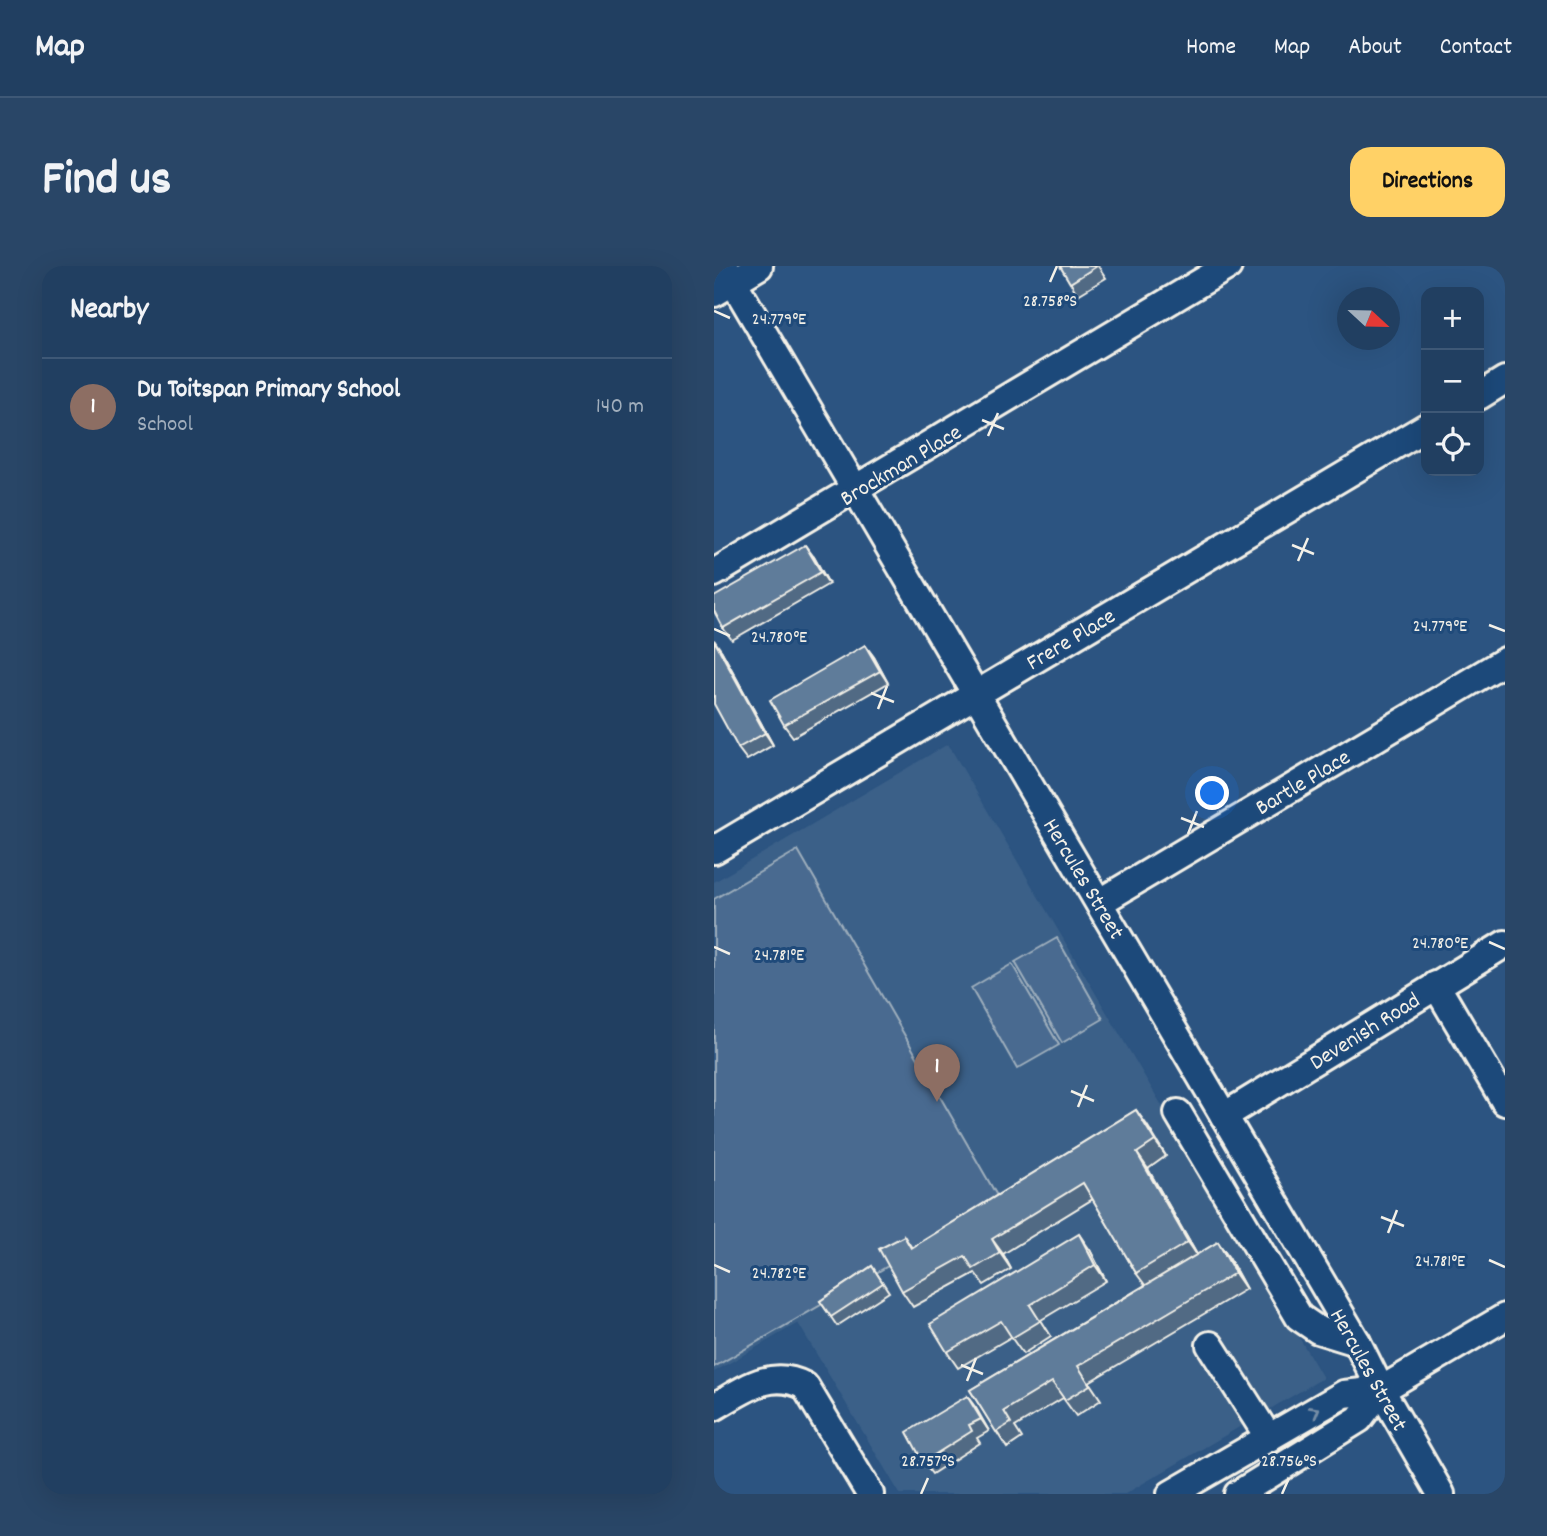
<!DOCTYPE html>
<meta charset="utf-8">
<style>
body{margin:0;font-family:Dekko,sans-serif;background:#294667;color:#f1f3f6}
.controls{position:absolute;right:21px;top:21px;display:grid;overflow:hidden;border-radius:14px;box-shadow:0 7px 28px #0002}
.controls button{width:63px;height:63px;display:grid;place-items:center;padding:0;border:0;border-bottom:2px solid #3e5876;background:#213f61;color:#f1f3f6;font:35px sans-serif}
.compass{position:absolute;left:623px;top:21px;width:63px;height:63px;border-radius:50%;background:#213f61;box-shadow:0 7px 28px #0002;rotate:112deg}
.you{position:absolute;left:499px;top:528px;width:24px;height:24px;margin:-18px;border:5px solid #fff;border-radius:50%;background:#1a73e8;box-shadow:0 0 0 10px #1a73e833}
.badge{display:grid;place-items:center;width:46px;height:46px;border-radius:50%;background:#ffd166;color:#fff;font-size:23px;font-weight:700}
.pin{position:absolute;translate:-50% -58px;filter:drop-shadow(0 2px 4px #0008)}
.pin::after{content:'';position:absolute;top:37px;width:24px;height:21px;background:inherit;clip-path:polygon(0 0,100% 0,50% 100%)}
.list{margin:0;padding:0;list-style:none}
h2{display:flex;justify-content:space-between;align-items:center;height:91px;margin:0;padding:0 28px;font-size:30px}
h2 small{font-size:23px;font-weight:400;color:#a2afbd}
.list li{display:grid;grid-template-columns:46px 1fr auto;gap:21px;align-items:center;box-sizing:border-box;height:98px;padding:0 28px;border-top:2px solid #3e5876}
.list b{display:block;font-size:26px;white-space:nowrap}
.list p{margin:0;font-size:23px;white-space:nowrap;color:#a2afbd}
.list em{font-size:23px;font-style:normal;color:#a2afbd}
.icon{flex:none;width:38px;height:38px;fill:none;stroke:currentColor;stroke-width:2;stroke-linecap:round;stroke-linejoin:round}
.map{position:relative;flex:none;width:791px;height:1228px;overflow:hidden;border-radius:21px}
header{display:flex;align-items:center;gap:42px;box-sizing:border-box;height:98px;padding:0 35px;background:#213f61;border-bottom:2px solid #3e5876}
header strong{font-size:33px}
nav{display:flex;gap:38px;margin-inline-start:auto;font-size:24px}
.intro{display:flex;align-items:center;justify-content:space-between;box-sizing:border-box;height:168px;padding:0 42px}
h1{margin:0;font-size:49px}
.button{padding:18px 32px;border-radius:21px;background:#ffd166;color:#111;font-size:24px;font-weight:700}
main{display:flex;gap:42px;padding:0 42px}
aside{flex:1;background:#213f61;border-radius:21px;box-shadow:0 7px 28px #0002}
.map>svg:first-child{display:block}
</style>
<header>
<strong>Map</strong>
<nav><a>Home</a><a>Map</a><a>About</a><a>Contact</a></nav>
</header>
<div class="intro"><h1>Find us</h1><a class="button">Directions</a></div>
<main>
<aside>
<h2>Nearby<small></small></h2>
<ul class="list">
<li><span class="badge" style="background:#8d6e63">1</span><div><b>Du Toitspan Primary School</b><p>School</p></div><em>140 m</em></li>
</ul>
</aside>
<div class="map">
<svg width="791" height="1228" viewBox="0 0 791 1228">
<rect width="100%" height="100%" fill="#2c5481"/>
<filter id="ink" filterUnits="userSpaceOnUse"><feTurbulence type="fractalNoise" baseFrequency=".0143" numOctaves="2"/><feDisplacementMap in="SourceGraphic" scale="14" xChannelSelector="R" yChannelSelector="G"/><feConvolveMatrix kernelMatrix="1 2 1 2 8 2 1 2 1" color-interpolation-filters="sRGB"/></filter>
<g filter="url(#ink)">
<polygon fill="#3b6088" points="234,478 609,1112 411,1228 186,1228 84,1057 0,1106 0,616"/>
<g fill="#496b90" stroke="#9eaebc" stroke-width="2">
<polygon points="84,584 286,935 0,1101 0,633"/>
<polygon points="343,672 389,753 348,777 301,696"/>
<polygon points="298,698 345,779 303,803 257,722"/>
</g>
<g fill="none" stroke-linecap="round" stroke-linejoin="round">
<g stroke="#f4f1e8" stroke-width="32">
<g id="minor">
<polyline points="10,0 643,1076 667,1124 727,1228"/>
<polyline points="0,27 45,0"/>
<polyline points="765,130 791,114"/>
<polyline points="0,307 514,0"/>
<polyline points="0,584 712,161"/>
<polyline points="386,636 791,395"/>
<polyline points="722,719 791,836"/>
<polyline points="464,847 585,1051 604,1064 643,1076"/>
<polyline points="510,850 791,678"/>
<polyline points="496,1079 555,1172"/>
<path d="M0 1141C30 1124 56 1102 91 1120L156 1228"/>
<polyline points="457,1228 630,1128 667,1124 791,1051"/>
<polyline points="524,1228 645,1153 667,1124"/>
</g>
</g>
<use href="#minor" stroke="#1f4a7a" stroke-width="26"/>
</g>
<g fill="#516a84" stroke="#f4f1e8" stroke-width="2">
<polygon points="346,0 384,0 392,12 364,29"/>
<polygon points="100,291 115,318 18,374 9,362"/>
<polygon points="151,379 160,391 174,417 79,471 70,459"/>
<polygon points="7,384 59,479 33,494 24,482"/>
<polygon points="422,844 452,890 434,903 483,989 504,976 515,992 532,1023 375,1116 387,1134 362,1150 349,1132 301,1161 308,1172 293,1182 256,1124 431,1019 422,1007 379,933 289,988 297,1003 270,1019 261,1007 199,1041 188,1025 190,970 198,982"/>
<polygon points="376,984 392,1015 327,1054 337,1070 309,1088 297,1071 244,1102 233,1086"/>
<polygon points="158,1000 175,1026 123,1060 106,1035"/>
<polygon points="253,1130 275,1165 263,1172 266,1177 218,1208 209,1196"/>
</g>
<g fill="#42566c" stroke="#f4f1e8" stroke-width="2">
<polygon points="91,279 100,291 115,318 107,306"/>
<polygon points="0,374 7,384 59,479 51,467"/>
<polygon points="151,379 160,391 174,417 166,405"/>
<polygon points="422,844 433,859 452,890 441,875"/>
<polygon points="423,887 434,903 485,992 474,976"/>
<polygon points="365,968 376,984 392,1015 381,999"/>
<polygon points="278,973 289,988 297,1003 286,987"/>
<polygon points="504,976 515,992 532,1023 521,1007"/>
<polygon points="253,1130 262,1142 275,1165 267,1153"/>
</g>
<g fill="#5e7b9a" stroke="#f4f1e8" stroke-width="2">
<polygon points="346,0 383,0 356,17"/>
<polygon points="91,279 107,306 9,362 0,345 0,331"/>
<polygon points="0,374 51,467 24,482 0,438"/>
<polygon points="151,379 166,405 70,459 56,434"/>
<polygon points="422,844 441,875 423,887 474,976 422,1007 369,917 278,973 286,987 259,1003 251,990 188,1025 165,983 190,970 197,982"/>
<polygon points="365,968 381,999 316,1039 326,1055 298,1072 287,1055 233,1086 216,1058"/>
<polygon points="504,976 521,1007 364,1100 376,1119 351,1134 338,1116 290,1145 297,1157 282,1166 256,1124"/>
<polygon points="158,1000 169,1017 117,1051 106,1035"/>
<polygon points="253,1130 267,1153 255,1159 258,1165 209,1196 193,1166"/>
</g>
<defs><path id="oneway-chevron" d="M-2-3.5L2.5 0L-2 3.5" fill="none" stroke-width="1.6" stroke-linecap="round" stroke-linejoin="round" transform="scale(1.75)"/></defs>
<use stroke="#748da6" href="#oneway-chevron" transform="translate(601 1145) rotate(-30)"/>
</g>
<path fill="none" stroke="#f4f1e8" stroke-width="2.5" d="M336 16 343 0M0 45 16 52M268 154 290 163M274 170 284 147M578 279 600 288M584 295 594 272M775 359 791 365M0 363 16 370M157 427 180 436M164 443 173 420M467 552 490 561M474 568 483 545M775 676 791 683M0 681 16 688M357 825 380 835M364 841 373 819M667 951 690 960M674 967 683 944M775 994 791 1001M0 999 16 1006M247 1099 269 1108M253 1115 262 1092M207 1228 214 1212M568 1228 575 1212"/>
<g text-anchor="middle" stroke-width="6" stroke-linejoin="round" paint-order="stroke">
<g font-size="23" fill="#f4f1e8" stroke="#1f4a7a">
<text transform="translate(186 198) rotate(-31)" y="8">Brockman Place</text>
<text transform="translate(356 372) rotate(-31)" y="8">Frere Place</text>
<text transform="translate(588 515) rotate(-31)" y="8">Bartle Place</text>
<text transform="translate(371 612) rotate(59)" y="8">Hercules Street</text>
<text transform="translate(650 764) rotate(-32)" y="8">Devenish Road</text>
<text transform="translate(656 1103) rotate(61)" y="8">Hercules Street</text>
</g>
</g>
<g font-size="18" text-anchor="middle" fill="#f4f1e8" stroke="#1f4a7a" stroke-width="6" stroke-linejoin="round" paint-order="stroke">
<text x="336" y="40">28.758°S</text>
<text x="65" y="58">24.779°E</text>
<text x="726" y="365">24.779°E</text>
<text x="65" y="376">24.780°E</text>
<text x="726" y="682">24.780°E</text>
<text x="65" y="694">24.781°E</text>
<text x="726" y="1000">24.781°E</text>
<text x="65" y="1012">24.782°E</text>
<text x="214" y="1200">28.757°S</text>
<text x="575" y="1200">28.756°S</text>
</g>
</svg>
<div class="controls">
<button>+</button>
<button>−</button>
<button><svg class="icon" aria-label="locate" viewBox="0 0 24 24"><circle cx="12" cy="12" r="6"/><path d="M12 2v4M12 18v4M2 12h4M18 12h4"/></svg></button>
</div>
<svg class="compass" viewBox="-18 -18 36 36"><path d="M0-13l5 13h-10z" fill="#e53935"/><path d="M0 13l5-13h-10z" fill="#a2afbd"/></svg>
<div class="you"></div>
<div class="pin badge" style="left:223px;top:836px;background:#8d6e63">1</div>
</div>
</main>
